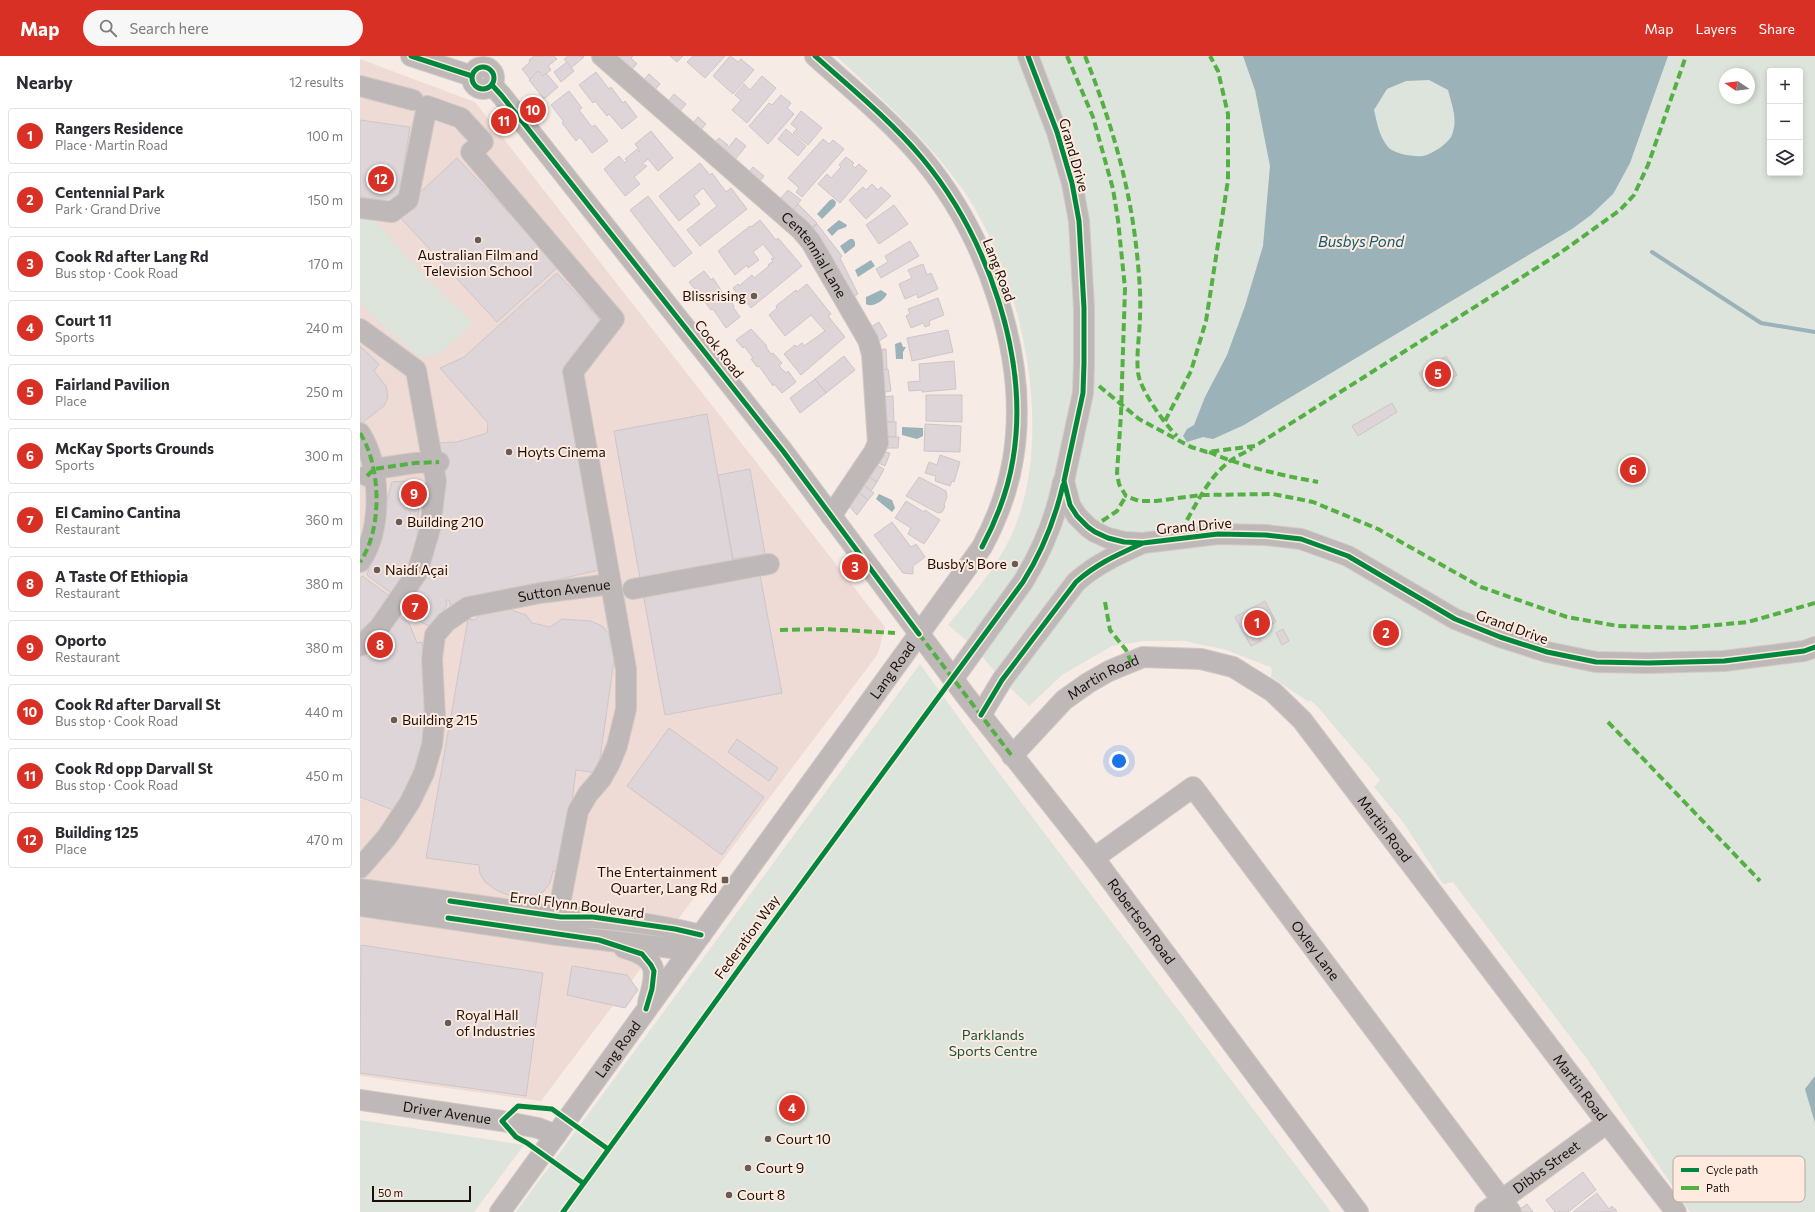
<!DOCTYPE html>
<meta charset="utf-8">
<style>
body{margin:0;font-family:Commissioner,sans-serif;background:#f7f7f7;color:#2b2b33}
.controls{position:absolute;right:12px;top:12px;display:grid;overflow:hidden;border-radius:4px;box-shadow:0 2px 6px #0003}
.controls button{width:36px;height:36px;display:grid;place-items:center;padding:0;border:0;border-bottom:1px solid #e1e1e2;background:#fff;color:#2b2b33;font:20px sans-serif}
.compass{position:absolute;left:1359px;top:12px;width:36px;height:36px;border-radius:50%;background:#fff;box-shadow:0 2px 6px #0003;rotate:283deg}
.scale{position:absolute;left:12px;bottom:10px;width:99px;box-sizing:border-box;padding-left:4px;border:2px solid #190f08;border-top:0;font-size:11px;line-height:14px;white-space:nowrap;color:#190f08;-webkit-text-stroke:3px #feeade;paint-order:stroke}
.you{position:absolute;left:759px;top:705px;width:14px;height:14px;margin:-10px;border:3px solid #fff;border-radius:50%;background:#1a73e8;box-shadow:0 0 0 6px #1a73e833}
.badge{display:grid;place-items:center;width:26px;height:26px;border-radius:50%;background:#d93025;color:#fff;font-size:13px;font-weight:700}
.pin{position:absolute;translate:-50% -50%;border:2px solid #fff;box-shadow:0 1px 4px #0006}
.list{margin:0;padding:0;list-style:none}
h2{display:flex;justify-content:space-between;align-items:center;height:52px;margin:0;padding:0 16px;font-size:17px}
h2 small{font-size:13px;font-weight:400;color:#7c7c81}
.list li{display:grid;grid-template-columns:26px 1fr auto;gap:12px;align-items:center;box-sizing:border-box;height:56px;margin:0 8px 8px;padding:0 8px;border:1px solid #e1e1e2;border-radius:4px}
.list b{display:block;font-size:15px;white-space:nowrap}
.list p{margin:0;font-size:13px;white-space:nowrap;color:#7c7c81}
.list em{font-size:13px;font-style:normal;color:#7c7c81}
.icon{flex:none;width:22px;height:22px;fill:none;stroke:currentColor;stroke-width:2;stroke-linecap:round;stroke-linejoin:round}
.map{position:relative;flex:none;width:1455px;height:1156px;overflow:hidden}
header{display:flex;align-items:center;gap:24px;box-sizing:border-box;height:56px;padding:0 20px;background:#d93025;color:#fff}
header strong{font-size:19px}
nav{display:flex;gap:22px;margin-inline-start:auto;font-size:14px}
.search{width:280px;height:36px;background:#f7f7f7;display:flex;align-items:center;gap:10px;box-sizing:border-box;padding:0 14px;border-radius:22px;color:#7c7c81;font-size:15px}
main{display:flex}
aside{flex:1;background:#fff}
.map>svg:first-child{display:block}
</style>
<header>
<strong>Map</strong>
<div class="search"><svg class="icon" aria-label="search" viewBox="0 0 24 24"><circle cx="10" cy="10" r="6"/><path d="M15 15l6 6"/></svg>Search here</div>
<nav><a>Map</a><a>Layers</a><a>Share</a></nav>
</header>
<main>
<aside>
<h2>Nearby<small>12 results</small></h2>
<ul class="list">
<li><span class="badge">1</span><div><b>Rangers Residence</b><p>Place · Martin Road</p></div><em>100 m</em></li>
<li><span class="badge">2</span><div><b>Centennial Park</b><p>Park · Grand Drive</p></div><em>150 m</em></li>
<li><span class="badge">3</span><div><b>Cook Rd after Lang Rd</b><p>Bus stop · Cook Road</p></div><em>170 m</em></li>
<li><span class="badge">4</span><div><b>Court 11</b><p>Sports</p></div><em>240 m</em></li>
<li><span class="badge">5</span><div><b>Fairland Pavilion</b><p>Place</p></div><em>250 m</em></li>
<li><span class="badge">6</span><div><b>McKay Sports Grounds</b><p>Sports</p></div><em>300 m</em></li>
<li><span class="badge">7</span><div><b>El Camino Cantina</b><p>Restaurant</p></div><em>360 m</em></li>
<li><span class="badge">8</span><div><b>A Taste Of Ethiopia</b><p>Restaurant</p></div><em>380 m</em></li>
<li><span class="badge">9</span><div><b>Oporto</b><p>Restaurant</p></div><em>380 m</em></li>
<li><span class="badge">10</span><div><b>Cook Rd after Darvall St</b><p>Bus stop · Cook Road</p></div><em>440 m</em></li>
<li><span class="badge">11</span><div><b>Cook Rd opp Darvall St</b><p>Bus stop · Cook Road</p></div><em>450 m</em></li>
<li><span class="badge">12</span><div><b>Building 125</b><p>Place</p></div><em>470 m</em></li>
</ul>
</aside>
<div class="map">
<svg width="1455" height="1156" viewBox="0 0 1455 1156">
<rect width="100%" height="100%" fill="#f7ece5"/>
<polygon fill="#efdbd5" points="0,3 115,46 525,571 518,598 181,1045 0,1020"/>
<g fill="#dce4db" fill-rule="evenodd">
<path d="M476 0H1455V1156H1330L1227 1003 1093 826 1083 828 1043 766 1014 731 1020 724 956 649 950 644 949 646 911 621 912 613 910 611 866 594 825 585H784L752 590 702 619 669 650 642 624 614 591 588 569C611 541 635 514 651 480 697 382 663 221 603 134 567 83 521 42 476 0ZM1410 15H1440V117H1410ZM1365 18H1389V42H1365Z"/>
<polygon points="8,157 67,223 113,267 80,298 60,301 20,267 0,247 0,160"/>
<polygon points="560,608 630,705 971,1156 156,1156"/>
<polygon points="0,1064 164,1089 114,1156 0,1156"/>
</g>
<g fill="#9bb2b8" fill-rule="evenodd">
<path d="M883 0H1308L1270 107 1257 131 1253 138 1231 159 1212 173 884 369 853 383 843 381 827 386 823 380 827 373 834 369 845 341 867 299 885 250 903 190 910 110 895 34ZM1069 24 1088 34C1092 50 1098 63 1092 79 1088 88 1072 98 1063 100 1054 101 1034 98 1028 91 1019 80 1017 67 1014 54L1027 33 1046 25Z"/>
<polygon points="473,143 476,146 475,150 462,163 457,158 470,144"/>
<polygon points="479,164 487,169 486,171 478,174 472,180 467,174"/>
<polygon points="490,183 493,183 495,186 495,190 485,198 480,190"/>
<polygon points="511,204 515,210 498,221 495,214"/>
<path d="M521 234 527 238C524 245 512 252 506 248V241Z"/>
<polygon points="541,286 543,291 546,291 543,296 543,303 536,303 535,288"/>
<polygon points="542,371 563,372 563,380 557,383 542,379"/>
<polygon points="519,438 532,444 535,452 532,456 516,443"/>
<polygon points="1455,1020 1455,1067 1445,1033"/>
</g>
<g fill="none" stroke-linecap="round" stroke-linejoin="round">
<polyline stroke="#9bb2b8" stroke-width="4" points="1292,196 1401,267 1455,276"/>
</g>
<g fill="#ddd5d8" stroke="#cdc6c8">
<polygon points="174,0 194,0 197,3 188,10 191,14 183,20 178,15 170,23 162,13 170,6 169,4"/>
<polygon points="208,0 223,0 224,1 211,12 204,3"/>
<polygon points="247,0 273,0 271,2 277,8 267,18"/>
<polygon points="310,0 323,0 317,6"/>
<polygon points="333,0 365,0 345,22 327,6"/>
<polygon points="370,0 378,6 381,3 394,14 373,38 353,20"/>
<polygon points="207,6 214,15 201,26 194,16"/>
<polygon points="178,15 183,20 186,17 198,31 184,43 169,24"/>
<polygon points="236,16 249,33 251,31 263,47 265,45 277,61 262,73 249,58 247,60 235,45 233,47 219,29"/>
<polygon points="289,18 300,28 292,37 281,27"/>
<polygon points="402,20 416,32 387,67 372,54 381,44 375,39 384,28 390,34"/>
<polygon points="209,35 222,52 219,54 232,71 235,69 248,85 232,97 220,81 216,85 202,67 204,66 191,49"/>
<polygon points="314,38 326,48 318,58 306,48"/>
<polygon points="421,39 431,47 427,52 434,58 408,88 389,70 409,47 412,49"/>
<polygon points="441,55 462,72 448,89 433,77 437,73 431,68"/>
<polygon points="338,61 346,68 337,78 329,72"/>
<polygon points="0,64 50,71 38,147 0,141"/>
<polygon points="426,73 446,90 438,100 418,83"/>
<polygon points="291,75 313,102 298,115 288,103 282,108 287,110 274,121 280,128 265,140 244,113 259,100 265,107 267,105 265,103 277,93 279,96 280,95 275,88"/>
<polygon points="359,82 368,89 361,99 351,91"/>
<polygon points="376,82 386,90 374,105 364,97"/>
<polygon points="463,83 469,88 473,84 484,93 442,141 436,136 439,132 428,122"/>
<polygon points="486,101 494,107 492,109 495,112 499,108 507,115 480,147 458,128 467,118 471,122 481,111 479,109"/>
<polygon points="97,102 199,210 137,266 37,158"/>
<polygon points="340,107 350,119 352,117 366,136 371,132 387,153 340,190 327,174 357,150 343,132 334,140 340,148 319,165 299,140"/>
<polygon points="393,111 404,120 396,130 385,121"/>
<polygon points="512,128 518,134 521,131 531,140 506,163 489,144 503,131 506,134"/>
<polygon points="428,134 441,144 428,160 415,149"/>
<polygon points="288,140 332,197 314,211 270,154"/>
<polygon points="438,148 457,167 448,176 429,158"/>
<polygon points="534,149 548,168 519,188 506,169"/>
<polygon points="400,164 416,184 418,182 442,210 391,252 385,244 383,245 373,232 378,228 379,230 392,219 394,222 409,210 408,209 413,205 411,203 414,202 403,188 393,196 399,204 388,212 387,209 375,219 358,195 390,170 391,171"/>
<polygon points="457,168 482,200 480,202 498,238 489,243 448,177"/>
<polygon points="550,185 559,200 521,222 516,213 528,206 525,200"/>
<polygon points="563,208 567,219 571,217 578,233 558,242 557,238 545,243 539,228 552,222 548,214"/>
<polygon points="344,215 351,224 353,222 366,242 367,241 374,250 373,251 380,261 366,272 353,253 351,254 344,245 346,242 340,234 337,236 329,226"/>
<polygon points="197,217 242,266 204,319 243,513 90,549 89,544 86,544 87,549 75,568 72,568 69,570 53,562 50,554 63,524 78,387 97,386 127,377 128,367 80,312 104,301"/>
<polygon points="447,228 471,258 468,260 485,281 441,319 424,298 435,289 437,291 442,287 444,290 465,275 451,259 425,280 409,259 417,252 416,250 436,234 437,236"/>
<polygon points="578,242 584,259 569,265 570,269 565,271 563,267 551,272 546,260 550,258 548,253"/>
<polygon points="519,266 527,280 514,288 506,274"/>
<polygon points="391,273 407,290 406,291 411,298 413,297 422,307 419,310 426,317 428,315 436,326 422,337 414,328 413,330 399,310 397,311 391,303 393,302 384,290 383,292 376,284"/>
<polygon points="588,274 593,296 552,305 547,282"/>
<polygon points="0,290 19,308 14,315 26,330 28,341 24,350 2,367 0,365"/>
<polygon points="526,293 527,313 517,315 516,294"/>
<polygon points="484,300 495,314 466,337 455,323"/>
<polygon points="1086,300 1097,319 1070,336 1059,317"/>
<polygon points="594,305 596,333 562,336 562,334 549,335 548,326 560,325 559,308"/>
<polygon points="528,313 531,335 520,337 517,315"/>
<polygon points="455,323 466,337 440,357 430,342"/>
<polygon points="566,339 602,339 602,366 566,365"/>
<polygon points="533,340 534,366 523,366 521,341"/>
<polygon points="1032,347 1037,356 998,380 992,370"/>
<polygon points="347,358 374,511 281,528 254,375"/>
<rect x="523" y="366" width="13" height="15"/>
<polygon points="565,368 601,370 600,396 564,395"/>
<polygon points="523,381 539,381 538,392 523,392"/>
<polygon points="520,395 530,397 525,410 514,405"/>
<polygon points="580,399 600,406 594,426 592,425 590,430 575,425 576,420 565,417 569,406 577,409"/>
<polygon points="513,407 524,413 517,426 506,420"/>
<polygon points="390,413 405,498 373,503 358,419"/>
<polygon points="505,419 517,426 511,435 501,427"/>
<polygon points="559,421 586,435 587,441 584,448 585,451 582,456 578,457 546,440"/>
<polygon points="60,424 57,482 44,524 35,540 7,519 32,426"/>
<polygon points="501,427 514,437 508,444 496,434"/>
<polygon points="496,434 508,444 497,459 488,449"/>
<polygon points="546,445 564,456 565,454 580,464 564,488 548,478 551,472 535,462"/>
<polygon points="532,466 551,491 556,488 565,501 553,510 553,518 543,517 514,479"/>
<polygon points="399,514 422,637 305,659 283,537"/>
<polygon points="2,520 31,541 17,564 0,578 0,522"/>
<polygon points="905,545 916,566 901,574 898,568 894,570 901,585 891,590 875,561"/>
<polygon points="140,552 152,554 166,559 172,567 190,571 202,563 231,565 242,570 249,578 251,590 256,590 238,717 216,714 203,817 193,815 190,827 183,836 172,840 148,839 136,834 125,826 120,818 119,809 66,802 108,563 115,564 124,554"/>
<polygon points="40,561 49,567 57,587 62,586 69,647 61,710 38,756 0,741 0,600 22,583"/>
<polygon points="923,573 929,585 922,589 916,577"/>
<polygon points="309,672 404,741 362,799 267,730"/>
<polygon points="377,683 418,712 409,725 368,696"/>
<polygon points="1,889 183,917 166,1040 0,1017"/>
<polygon points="212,910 267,919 278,934 265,952 207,939"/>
<polygon points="1223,1116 1236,1134 1208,1156 1195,1156 1186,1144"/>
<polygon points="1237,1137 1249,1153 1252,1150 1257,1155 1236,1156 1235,1154 1233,1156 1213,1156"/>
<polygon points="1167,1148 1173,1156 1159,1156 1158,1155"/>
</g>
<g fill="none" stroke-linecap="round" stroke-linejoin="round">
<g stroke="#d2c9c3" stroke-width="22">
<g id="minor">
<polyline points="51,0 112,20"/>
<path id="s1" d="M242 0 441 174 451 186 508 284 512 298 518 387 514 396 471 460"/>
<polyline points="668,0 697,76 712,127 719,165 724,252 724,307 723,337 704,425 710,449 717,460 728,471 735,476 748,482 764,486 783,487 858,478 906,479 941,483 988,500 1095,563 1140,581 1187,596 1236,606 1288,607 1364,605 1444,595 1455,591"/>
<circle cx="123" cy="22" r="11"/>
<path id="s2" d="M132 29 142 40 423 395 605 639 734 802 998 1156"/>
<polyline points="0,30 53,44"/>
<polyline points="0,152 32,156 48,144 67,50 101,62 123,86 111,96 254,263 213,316 251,528"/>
<polyline points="0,273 56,314 76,425 70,473 57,517 19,572 0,590"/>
<path d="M0 377C21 410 23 473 0 506"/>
<polyline points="7,420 14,413 55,407 79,406"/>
<polyline points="273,533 409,508"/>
<path d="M593 623 663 526C682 495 696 461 703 426"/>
<path d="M621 659 642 624 716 526C736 508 759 498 783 487"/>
<path id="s3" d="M652 700 704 644 728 627 749 615 783 601 841 603 873 611 913 636 942 664 1247 1067 1316 1156"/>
<path id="s4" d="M734 802 833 731 1151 1156"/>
<path id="s5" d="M0 812 27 781 50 746 64 717 72 689 75 660 72 603 75 579 86 566 108 551 180 537 251 528 266 613V653L257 690 250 707 241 723 228 738 218 755 200 848 201 861"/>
<path d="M0 833 201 861C248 861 296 868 341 879"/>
<polyline points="0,850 198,879 329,894"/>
<path d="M264 892C298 902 298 914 288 946"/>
<path id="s6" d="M0 1044 142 1065 178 1072 196 1079"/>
<path id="s7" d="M140 1156 622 491C637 463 648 434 653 403 670 302 627 180 562 102 530 64 492 33 455 0"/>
<path id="s8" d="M1125 1156 1247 1067"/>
</g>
</g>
<use href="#minor" stroke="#beb8b8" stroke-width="20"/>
<g stroke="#55b044" stroke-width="4" stroke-dasharray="8 4" stroke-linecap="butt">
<polyline points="707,0 733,61 753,133 758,164 765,232 761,358 757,417 759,428 766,440 779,445 796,445 841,439 913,438 953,446 1018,473 1121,531 1207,561 1258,570 1325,572 1388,566 1455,547"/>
<path d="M725 0C751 65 770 129 777 198 779 218 781 239 780 259 780 277 776 298 778 316 779 332 805 369 817 380"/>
<polyline points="739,330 779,363 831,391 847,396 895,390 1200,197 1260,154 1274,139 1288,109 1326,0"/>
<polyline points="805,365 831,315 846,265 868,124 868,58 858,15 850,0"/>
<path d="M0 377C21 410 23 473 0 506"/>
<path d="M849 396C884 411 920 419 958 426"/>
<polyline points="7,420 14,413 55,407 79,406"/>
<path d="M827 464C839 443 850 420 870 405 876 400 885 397 892 392"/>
<polyline points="742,465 757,455 766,440"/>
<polyline points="745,546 750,574 766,594 771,606"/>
<polyline points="420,574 464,573 535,577"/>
<polyline points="559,578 652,700"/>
<polyline points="1248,666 1400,825"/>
</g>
<g stroke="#feeade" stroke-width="8">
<g id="cycleway">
<polyline points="51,0 112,20"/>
<path d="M455 0C492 33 530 64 562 102 627 180 670 302 653 403 648 434 637 463 622 491"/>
<polyline points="668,0 697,76 712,127 719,165 724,252 724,307 723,337 704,425 710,449 717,460 728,471 735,476 748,482 764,486 783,487 858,478 906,479 941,483 988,500 1095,563 1140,581 1187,596 1236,606 1288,607 1364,605 1444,595 1455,591"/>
<circle cx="123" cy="22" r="11"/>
<polyline points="132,29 142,40 423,395 559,578"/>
<path d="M621 659 642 624 716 526C736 508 757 499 781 488"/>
<polyline points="90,845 201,861 233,861 315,873 341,879"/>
<polyline points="88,862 239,884 282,898 291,909 294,915 292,933 286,953"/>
<polyline points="223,1127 167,1087 156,1081 142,1065 158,1050 192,1053 248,1093"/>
<path d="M203 1156 390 898 663 526C682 496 695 463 703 429"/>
</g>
</g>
<use href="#cycleway" stroke="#00873e" stroke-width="5"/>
</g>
<g fill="#675c55" stroke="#feeade" stroke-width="1.5">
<circle cx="118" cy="184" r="4"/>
<circle cx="394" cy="240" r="4"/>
<circle cx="149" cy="396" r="4"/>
<circle cx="39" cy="466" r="4"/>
<circle cx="655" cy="508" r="4"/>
<circle cx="17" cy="514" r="4"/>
<circle cx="34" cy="664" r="4"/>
<rect x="361" y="820" width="8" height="8" rx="2"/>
<circle cx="88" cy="967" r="4"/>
<circle cx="408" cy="1083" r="4"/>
<circle cx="388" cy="1112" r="4"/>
<circle cx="369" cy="1139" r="4"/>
</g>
<g text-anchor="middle" stroke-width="4" stroke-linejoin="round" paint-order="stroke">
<g font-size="14" fill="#190f08" stroke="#feeade">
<text transform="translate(714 99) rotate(74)" y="5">Grand Drive</text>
<text dy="5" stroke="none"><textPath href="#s1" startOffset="292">Centennial Lane</textPath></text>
<text transform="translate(639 214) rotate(69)" y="5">Lang Road</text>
<text transform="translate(359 293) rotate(52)" y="5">Cook Road</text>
<text transform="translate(834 470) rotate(-5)" y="5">Grand Drive</text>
<text dy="5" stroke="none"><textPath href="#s5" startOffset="396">Sutton Avenue</textPath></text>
<text transform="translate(1152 571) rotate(20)" y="5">Grand Drive</text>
<text dy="5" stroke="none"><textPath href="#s7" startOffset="669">Lang Road</textPath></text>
<text dy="5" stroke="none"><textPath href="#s3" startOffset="122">Martin Road</textPath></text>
<text dy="5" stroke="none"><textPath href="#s3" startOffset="482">Martin Road</textPath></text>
<text transform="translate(217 849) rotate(7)" y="5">Errol Flynn Boulevard</text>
<text dy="5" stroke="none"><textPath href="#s2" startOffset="1059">Robertson Road</textPath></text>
<text transform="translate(387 881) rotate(-54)" y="5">Federation Way</text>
<text dy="5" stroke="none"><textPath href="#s4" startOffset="326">Oxley Lane</textPath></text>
<text dy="5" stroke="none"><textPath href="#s7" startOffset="201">Lang Road</textPath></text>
<text dy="5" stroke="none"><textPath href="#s3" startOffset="806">Martin Road</textPath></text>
<text dy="5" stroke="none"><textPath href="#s6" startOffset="88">Driver Avenue</textPath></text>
<text dy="5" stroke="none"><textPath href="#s8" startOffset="76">Dibbs Street</textPath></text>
</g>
<g font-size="14" fill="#190f08" stroke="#feeade" text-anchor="start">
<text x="118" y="204" text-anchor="middle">Australian Film and<tspan x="118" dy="16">Television School</tspan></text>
<text x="386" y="245" text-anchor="end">Blissrising</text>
<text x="157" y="401">Hoyts Cinema</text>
<text x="47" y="471">Building 210</text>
<text x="647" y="513" text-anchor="end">Busby’s Bore</text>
<text x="25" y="519">Naidí Açai</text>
<text x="42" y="669">Building 215</text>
<text x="357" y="821" text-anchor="end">The Entertainment<tspan x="357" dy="16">Quarter, Lang Rd</tspan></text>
<text x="96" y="964">Royal Hall<tspan x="96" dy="16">of Industries</tspan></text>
<text x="416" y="1088">Court 10</text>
<text x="396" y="1117">Court 9</text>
<text x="377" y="1144">Court 8</text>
</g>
<g font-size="14" fill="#17563e" stroke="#feeade">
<text x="633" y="984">Parklands<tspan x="633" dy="16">Sports Centre</tspan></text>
</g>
<g font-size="15" font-style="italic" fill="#0b5b6e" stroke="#feeade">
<text x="1001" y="191">Busbys Pond</text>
</g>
</g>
<rect x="1313" y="1100" width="132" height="46" rx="6" fill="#feeade" stroke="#b9a89e" stroke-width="1"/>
<rect x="1321" y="1112" width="18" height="4" fill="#00873e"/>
<rect x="1321" y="1130" width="18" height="4" fill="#55b044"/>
<g font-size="11" fill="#190f08">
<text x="1346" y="1118">Cycle path</text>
<text x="1346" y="1136">Path</text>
</g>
</svg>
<div class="controls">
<button>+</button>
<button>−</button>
<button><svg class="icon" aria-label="layers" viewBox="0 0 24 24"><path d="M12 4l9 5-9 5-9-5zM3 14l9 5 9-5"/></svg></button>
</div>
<svg class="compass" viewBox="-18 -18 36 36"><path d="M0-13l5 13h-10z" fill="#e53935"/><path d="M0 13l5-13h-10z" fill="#7c7c81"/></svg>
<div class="scale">50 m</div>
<div class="you"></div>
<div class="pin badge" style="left:897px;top:567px">1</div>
<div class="pin badge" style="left:1026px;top:577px">2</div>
<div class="pin badge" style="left:495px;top:511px">3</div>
<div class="pin badge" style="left:432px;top:1052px">4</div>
<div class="pin badge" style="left:1078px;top:318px">5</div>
<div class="pin badge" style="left:1273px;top:414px">6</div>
<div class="pin badge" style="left:55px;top:551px">7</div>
<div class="pin badge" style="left:20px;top:589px">8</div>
<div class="pin badge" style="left:54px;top:438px">9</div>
<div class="pin badge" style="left:173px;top:54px">10</div>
<div class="pin badge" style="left:144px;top:65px">11</div>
<div class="pin badge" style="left:21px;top:123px">12</div>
</div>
</main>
